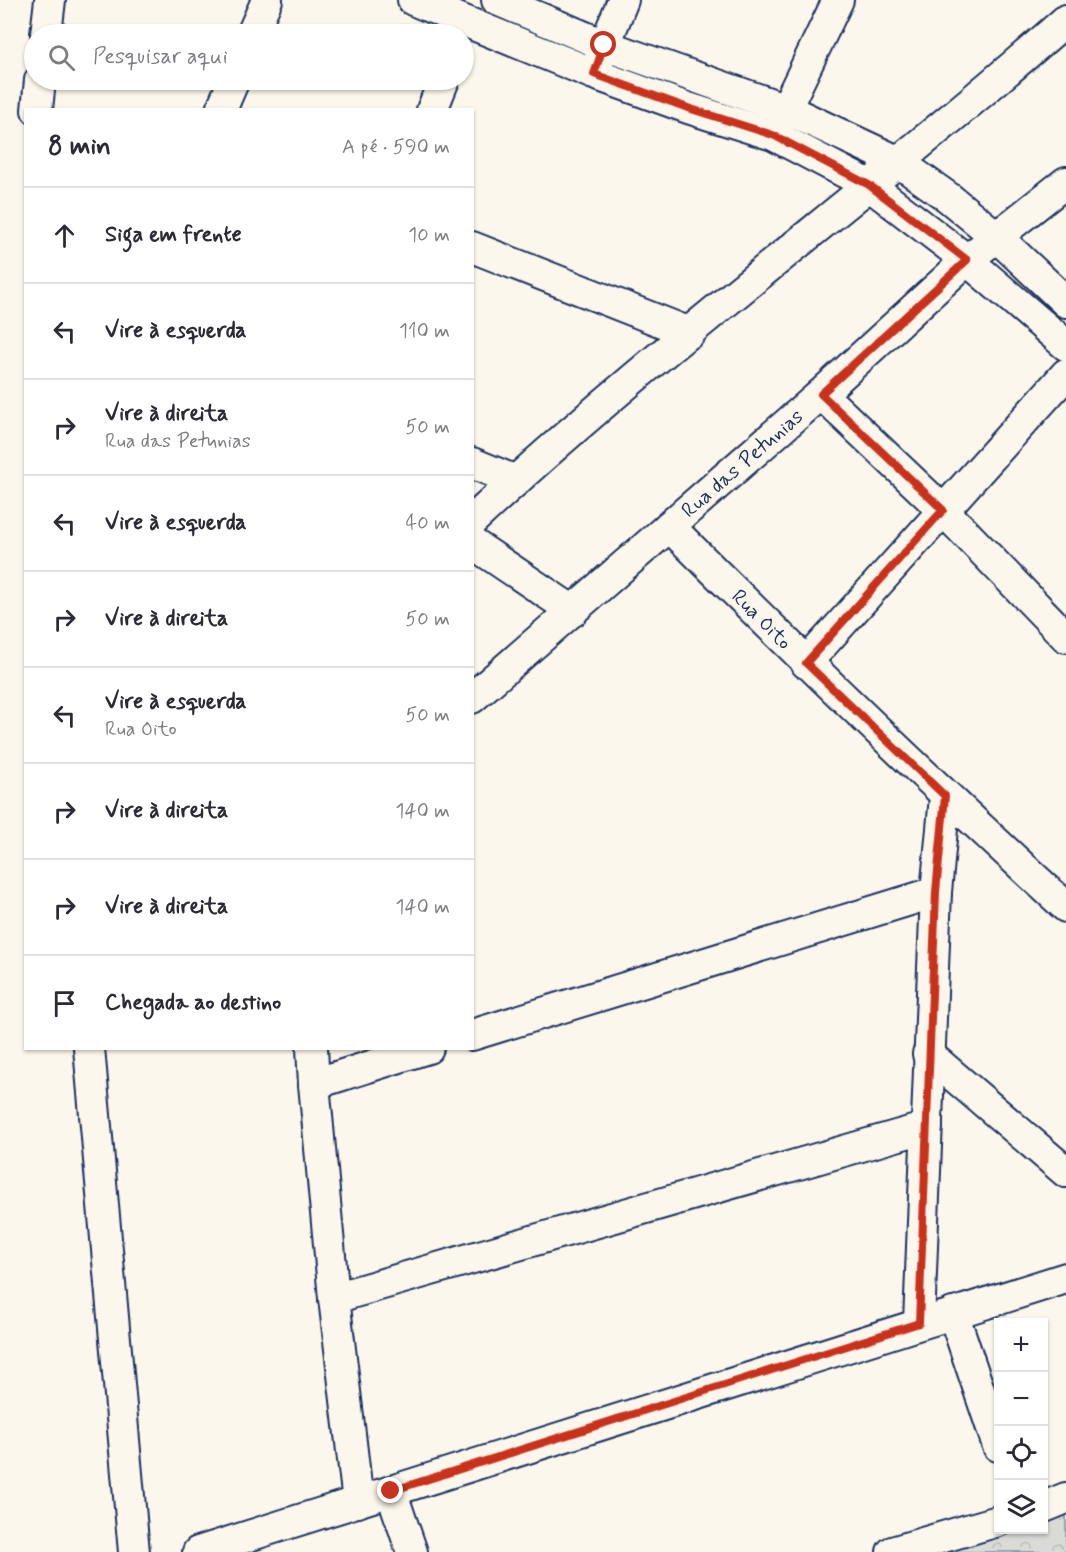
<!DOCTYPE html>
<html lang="pt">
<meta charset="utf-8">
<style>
body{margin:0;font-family:Mynerve,sans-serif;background:#f2f2f3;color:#2b2b33}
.controls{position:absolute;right:18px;bottom:18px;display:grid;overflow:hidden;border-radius:0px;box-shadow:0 2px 4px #0004}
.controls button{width:54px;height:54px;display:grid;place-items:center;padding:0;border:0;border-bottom:2px solid #e1e1e2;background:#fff;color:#2b2b33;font:30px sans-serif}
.stop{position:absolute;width:18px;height:18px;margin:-14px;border:4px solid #c8321e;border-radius:50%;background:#fff}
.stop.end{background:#c8321e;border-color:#fff;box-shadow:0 2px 6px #0008}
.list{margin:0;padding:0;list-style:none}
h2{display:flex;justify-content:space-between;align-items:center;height:78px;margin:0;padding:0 24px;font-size:26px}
h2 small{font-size:20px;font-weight:400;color:#7c7c81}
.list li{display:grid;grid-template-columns:39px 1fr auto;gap:18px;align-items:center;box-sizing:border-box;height:96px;padding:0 24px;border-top:2px solid #e1e1e2}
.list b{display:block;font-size:22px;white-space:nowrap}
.list p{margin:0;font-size:20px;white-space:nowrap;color:#7c7c81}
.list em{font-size:20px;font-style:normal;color:#7c7c81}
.icon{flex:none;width:33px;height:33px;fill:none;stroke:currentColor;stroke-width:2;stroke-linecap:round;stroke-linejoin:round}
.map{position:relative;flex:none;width:1066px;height:1552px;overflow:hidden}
.search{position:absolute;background:#fff;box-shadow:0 2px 4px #0004;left:24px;top:24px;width:450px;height:66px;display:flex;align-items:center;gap:15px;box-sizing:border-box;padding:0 21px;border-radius:33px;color:#7c7c81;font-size:22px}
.panel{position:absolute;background:#fff;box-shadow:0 2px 4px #0004;left:24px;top:108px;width:450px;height:942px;border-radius:0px}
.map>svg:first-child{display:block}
</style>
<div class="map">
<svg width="1066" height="1552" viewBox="0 0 1066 1552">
<defs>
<pattern id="forest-crowns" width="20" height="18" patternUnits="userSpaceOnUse" patternTransform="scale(1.5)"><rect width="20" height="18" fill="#dadad7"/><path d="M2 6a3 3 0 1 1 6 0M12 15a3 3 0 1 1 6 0" fill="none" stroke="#babbbb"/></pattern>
</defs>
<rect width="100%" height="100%" fill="#fbf7ec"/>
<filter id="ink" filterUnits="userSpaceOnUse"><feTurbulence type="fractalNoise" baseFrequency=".0167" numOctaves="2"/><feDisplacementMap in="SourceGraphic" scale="12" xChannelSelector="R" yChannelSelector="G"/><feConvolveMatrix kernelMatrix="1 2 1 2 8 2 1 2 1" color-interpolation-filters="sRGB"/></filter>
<g filter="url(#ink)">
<polygon fill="url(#forest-crowns)" stroke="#7a849a" stroke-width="1.5" points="1066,1499 1066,1552 943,1552 998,1530 1044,1530 1044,1509"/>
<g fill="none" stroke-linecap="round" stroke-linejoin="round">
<g stroke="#1b2f5e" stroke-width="34">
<g id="minor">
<polyline points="413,0 594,74 688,108 773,135 869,185 967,260 1066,345"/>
<polyline points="497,0 604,45 786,109 897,161 949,198 997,237 1066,302"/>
<polyline points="46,34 50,0"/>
<polyline points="252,34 267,0"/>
<polyline points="598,62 623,0"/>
<polyline points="37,110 40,80"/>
<polyline points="221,110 234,80"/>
<polyline points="432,110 444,80"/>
<polyline points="777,127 838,0"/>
<polyline points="472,247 690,333"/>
<polyline points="821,394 943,510 1066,637"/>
<polyline points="472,463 516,481"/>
<path d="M472 521C661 344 872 191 1066 20"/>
<path d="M669 526C799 656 931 783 1066 907"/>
<polyline points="472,543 573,611"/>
<polyline points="806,663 1066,374"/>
<polyline points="472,698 821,394 967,260 1066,182"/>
<polyline points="472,1035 936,892"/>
<polyline points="89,1048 134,1552"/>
<polyline points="312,1048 314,1084 334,1298 358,1502"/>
<polyline points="928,1054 1066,1172"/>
<polyline points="314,1084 428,1048"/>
<polyline points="334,1298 927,1127"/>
<polyline points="953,1313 998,1446"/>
<polyline points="919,1323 936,892 945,797"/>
<polyline points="391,1491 412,1552"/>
<polyline points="1044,1507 1066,1498"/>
<polyline points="198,1552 1066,1278"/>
<polyline points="892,1552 998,1521"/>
</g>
</g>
<use href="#minor" stroke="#fbf7ec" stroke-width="30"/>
</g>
</g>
<g fill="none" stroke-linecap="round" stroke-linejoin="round" filter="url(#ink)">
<polyline stroke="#c8321e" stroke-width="8" points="391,1491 919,1323 936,892 945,796 806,663 943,510 821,394 967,260 869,185 773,135 688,108 594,74 604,45"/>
</g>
<g text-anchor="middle" stroke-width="6" stroke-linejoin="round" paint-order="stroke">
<g font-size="21" fill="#1b2f5e" stroke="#fbf7ec">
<text transform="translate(742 463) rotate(-41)" y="7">Rua das Petunias</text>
<text transform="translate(762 619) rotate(45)" y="7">Rua Oito</text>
</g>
</g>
</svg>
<div class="controls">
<button>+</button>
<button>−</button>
<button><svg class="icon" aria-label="locate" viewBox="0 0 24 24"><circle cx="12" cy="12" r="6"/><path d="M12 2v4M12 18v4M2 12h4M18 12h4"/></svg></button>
<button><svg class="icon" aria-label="layers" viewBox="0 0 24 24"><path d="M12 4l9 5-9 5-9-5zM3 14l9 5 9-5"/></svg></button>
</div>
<div class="stop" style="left:604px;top:45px"></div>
<div class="stop end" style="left:391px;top:1491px"></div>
<div class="search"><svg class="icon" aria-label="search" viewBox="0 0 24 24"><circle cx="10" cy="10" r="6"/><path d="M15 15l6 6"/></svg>Pesquisar aqui</div>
<section class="panel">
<h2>8 min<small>A pé · 590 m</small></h2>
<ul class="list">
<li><svg class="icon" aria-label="ahead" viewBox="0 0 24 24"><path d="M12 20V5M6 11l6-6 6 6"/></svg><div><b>Siga em frente</b></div><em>10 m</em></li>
<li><svg class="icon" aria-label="left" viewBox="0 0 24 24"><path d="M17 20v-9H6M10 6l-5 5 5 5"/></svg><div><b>Vire à esquerda</b></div><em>110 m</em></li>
<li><svg class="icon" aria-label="right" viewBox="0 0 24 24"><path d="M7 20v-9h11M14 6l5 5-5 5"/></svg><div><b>Vire à direita</b><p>Rua das Petunias</p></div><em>50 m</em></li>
<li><svg class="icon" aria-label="left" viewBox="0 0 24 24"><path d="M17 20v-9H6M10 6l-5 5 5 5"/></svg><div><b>Vire à esquerda</b></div><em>40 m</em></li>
<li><svg class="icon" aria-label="right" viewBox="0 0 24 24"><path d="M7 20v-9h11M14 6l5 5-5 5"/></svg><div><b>Vire à direita</b></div><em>50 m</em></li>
<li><svg class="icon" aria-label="left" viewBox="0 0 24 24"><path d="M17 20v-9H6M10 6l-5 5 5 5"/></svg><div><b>Vire à esquerda</b><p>Rua Oito</p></div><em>50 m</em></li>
<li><svg class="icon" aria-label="right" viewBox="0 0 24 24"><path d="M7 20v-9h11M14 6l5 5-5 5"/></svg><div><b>Vire à direita</b></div><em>140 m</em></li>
<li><svg class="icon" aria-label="right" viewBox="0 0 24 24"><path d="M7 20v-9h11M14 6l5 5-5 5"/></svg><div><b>Vire à direita</b></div><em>140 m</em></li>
<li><svg class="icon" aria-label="arrive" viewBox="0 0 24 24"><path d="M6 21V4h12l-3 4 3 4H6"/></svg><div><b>Chegada ao destino</b></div></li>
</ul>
</section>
</div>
